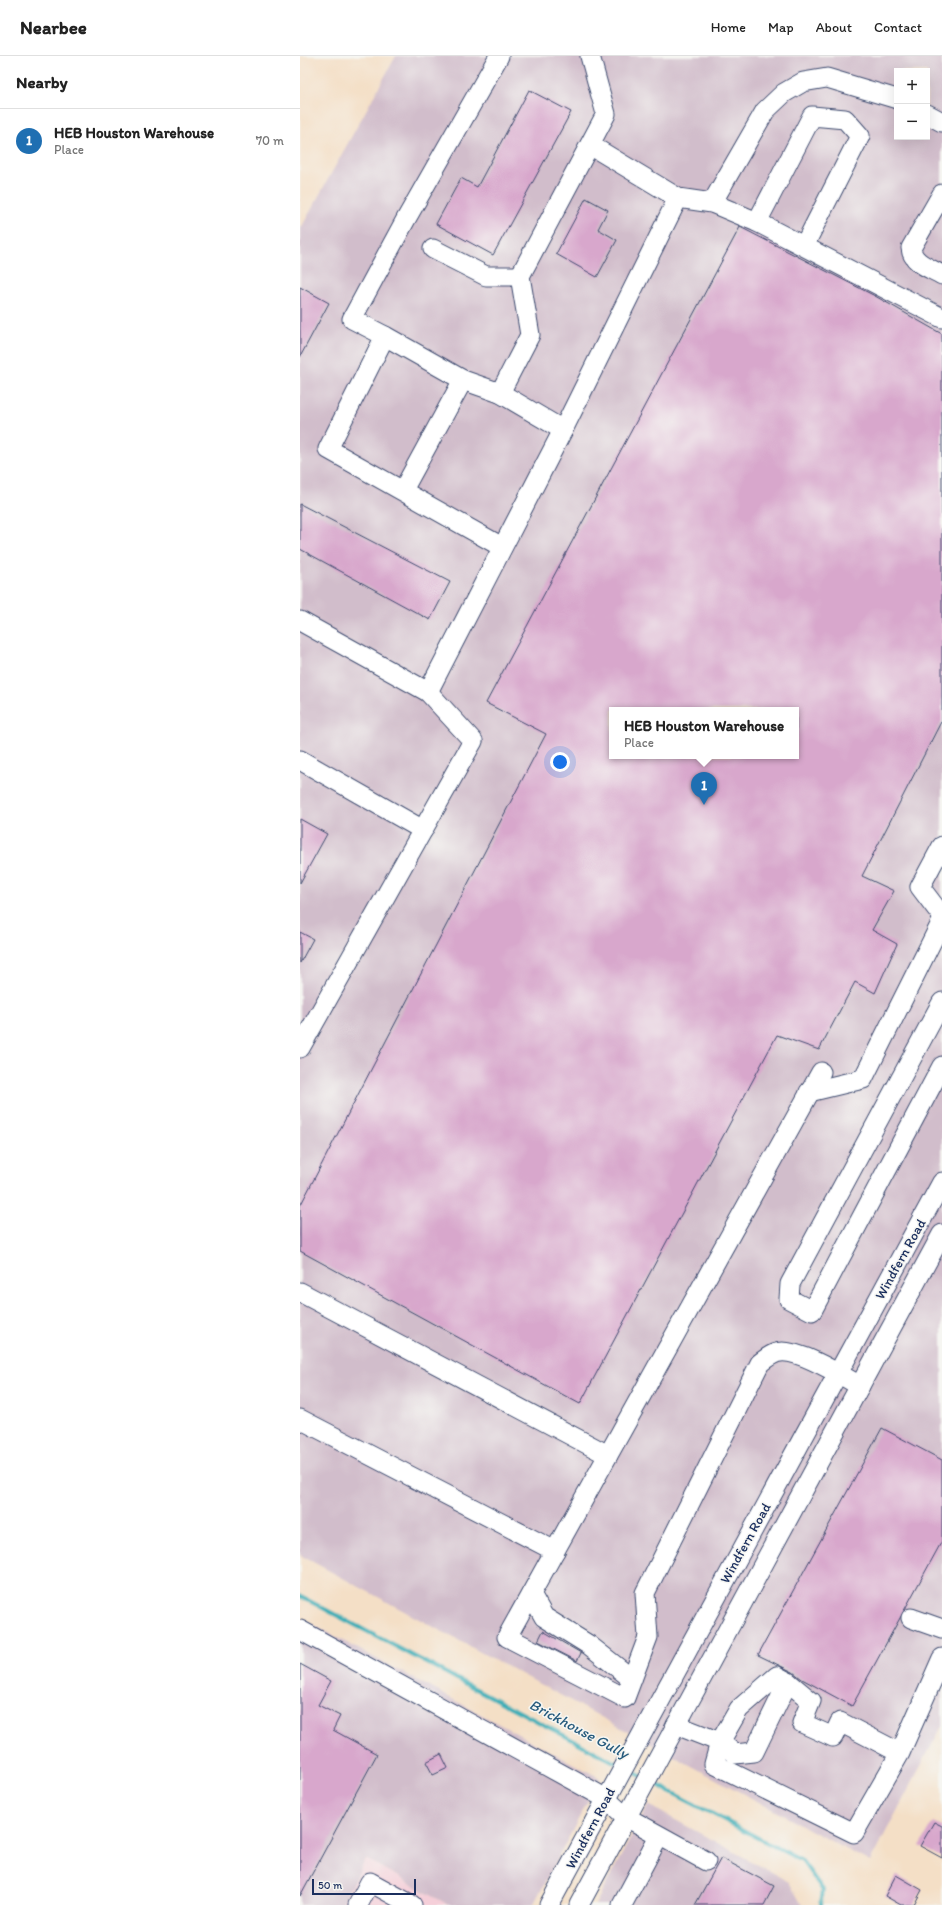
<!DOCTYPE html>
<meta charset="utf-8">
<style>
body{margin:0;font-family:Itim,sans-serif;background:#f6f6f6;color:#222}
.controls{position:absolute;right:12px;top:12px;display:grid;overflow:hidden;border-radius:0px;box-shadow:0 4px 16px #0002}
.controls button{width:36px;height:36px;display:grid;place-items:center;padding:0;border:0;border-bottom:1px solid #e0e0e0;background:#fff;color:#222;font:20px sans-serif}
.scale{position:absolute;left:12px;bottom:10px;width:104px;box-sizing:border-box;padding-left:4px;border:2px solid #1b2f5e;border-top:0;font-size:11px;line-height:14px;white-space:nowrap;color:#1b2f5e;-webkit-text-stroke:3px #f6f6f2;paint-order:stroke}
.you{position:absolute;left:260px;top:706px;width:14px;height:14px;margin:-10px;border:3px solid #fff;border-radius:50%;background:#1a73e8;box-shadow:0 0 0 6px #1a73e833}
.badge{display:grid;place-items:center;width:26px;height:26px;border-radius:50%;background:#1f6fb2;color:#fff;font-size:13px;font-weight:700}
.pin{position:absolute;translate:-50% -33px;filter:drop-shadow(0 1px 2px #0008)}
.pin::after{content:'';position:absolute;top:21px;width:14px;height:12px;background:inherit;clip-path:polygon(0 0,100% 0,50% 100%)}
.popup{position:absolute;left:309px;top:651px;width:190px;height:52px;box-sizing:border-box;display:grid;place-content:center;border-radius:0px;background:#fff;filter:drop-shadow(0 1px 3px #0005);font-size:13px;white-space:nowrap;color:#767676}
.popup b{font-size:15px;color:#222}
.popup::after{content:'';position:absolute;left:50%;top:100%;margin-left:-8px;border:8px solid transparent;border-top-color:#fff}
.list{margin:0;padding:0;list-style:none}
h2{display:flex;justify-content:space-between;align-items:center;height:52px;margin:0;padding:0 16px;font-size:17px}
h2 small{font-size:13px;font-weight:400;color:#767676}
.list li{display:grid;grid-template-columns:26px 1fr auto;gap:12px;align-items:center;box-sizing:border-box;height:64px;padding:0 16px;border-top:1px solid #e0e0e0}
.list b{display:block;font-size:15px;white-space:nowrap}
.list p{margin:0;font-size:13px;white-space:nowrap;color:#767676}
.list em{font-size:13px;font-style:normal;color:#767676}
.map{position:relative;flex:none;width:642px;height:1849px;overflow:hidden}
header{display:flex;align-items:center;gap:24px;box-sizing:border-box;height:56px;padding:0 20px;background:#fff;border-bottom:1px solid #e0e0e0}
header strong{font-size:19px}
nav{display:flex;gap:22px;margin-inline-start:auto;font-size:14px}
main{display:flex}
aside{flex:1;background:#fff}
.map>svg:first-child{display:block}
</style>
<header>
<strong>Nearbee</strong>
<nav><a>Home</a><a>Map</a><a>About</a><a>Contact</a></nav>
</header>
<main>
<aside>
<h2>Nearby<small></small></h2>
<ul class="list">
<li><span class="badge">1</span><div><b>HEB Houston Warehouse</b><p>Place</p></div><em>70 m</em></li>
</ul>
</aside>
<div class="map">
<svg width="642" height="1849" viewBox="0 0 642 1849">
<rect width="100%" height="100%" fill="#f6f6f2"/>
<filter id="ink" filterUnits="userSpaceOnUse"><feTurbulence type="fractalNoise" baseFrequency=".025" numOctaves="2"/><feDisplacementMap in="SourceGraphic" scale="8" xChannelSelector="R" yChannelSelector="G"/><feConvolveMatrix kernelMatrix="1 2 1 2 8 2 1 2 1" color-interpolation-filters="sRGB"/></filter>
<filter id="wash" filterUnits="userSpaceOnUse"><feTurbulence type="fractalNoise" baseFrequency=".012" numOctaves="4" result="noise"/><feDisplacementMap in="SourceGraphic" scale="16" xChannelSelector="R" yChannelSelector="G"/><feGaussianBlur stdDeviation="0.9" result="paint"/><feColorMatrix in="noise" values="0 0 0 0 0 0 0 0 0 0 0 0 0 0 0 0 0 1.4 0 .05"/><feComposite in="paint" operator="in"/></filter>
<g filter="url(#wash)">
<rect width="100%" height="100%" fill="#f4dfc6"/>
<polygon fill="#f5cfd9" points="66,1803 149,1849 41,1849"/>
<g fill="#d1bdcb" fill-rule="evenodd">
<path d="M96 0H642V1670L570 1806 0 1499V174ZM597 15H627V81H597ZM312 654H496V700H312Z"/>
<polygon points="0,1562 300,1722 233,1849 149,1849 66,1803 41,1849 0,1849"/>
<polygon points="348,1749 489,1826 502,1849 295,1849"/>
</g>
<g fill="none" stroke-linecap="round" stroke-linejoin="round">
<g stroke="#3daeb7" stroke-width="4">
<polyline points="0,1540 320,1709"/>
<polyline points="329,1714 343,1721"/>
<polyline points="352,1726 502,1805 523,1834 521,1849"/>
</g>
</g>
<g id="blocks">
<g fill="#d8a7cc" fill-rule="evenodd">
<polygon points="229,34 271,56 193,199 136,168 161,122 177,131"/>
<polygon points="286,142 308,154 298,173 317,184 297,221 256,198"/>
<path d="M440 171 575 240 642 278V664L562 820 594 835 572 874 597 888 575 937 555 926 519 994 477 979 280 1348 0 1195V1150L246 678 186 647ZM312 654H496V700H312Z"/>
<polygon points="0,231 29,247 0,301"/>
<polygon points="0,448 150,526 130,564 0,493"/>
<polygon points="0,763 27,778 0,827"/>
<polygon points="0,876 13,883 0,907"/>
<polygon points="582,1372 642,1404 642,1485 552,1650 502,1623 493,1616 458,1599"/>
<polygon points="243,1575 281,1597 277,1605 238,1585"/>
<polygon points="0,1608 31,1625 18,1649 40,1660 33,1674 77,1698 0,1840"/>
<polygon points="141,1698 148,1712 133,1719 126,1706"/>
<polygon points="634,1766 642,1770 642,1802 620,1790"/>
<polygon points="421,1802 474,1830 464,1849 395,1849"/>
<polygon points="596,1819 622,1834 614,1849 601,1849 585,1840"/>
</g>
</g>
</g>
<g filter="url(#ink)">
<use href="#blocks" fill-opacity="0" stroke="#3c496e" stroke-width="1"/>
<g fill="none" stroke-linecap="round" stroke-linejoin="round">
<g stroke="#3c496e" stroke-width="21">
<g id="minor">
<polyline points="627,58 642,66"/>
<polyline points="290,89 378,142 412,147 457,166 642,262"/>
<path d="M642 138 611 192C612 207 630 212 642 219"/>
<polyline points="412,147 465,55 484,37 503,26 527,22 597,43"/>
<polyline points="457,166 512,60 545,63 560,80 504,190"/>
<polyline points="133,193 186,220 220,220"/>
<polyline points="85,280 52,263 106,163 199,0"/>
<polyline points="200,337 230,279 220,220 306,58 290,0"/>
<polyline points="103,434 163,324"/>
<polyline points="202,491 28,393 85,280 163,324 200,337 263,374"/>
<polyline points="0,565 128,636 263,374 378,142"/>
<polyline points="0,704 123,774"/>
<polyline points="642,790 620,831 642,860"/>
<polyline points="642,946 490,1228 489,1243 512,1255 642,1010"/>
<polyline points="0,992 173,685 128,636"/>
<path d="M521 1016 207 1581 325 1642 348 1581 345 1537 460 1307C464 1304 470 1299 476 1297 494 1290 543 1320 560 1330"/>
<polyline points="509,1036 563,1023 642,865"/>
<polyline points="0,1236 308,1399"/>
<polyline points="0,1363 255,1495"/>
<polyline points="231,1538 244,1561 289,1589 332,1623"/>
<polyline points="611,1562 642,1573"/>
<polyline points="0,1574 305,1742 326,1761 406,1805"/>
<polyline points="376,1669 420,1686 435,1698 454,1696 488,1626"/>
<polyline points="600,1697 540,1666 533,1681 502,1667 511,1645 488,1626 477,1620 439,1653 420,1686 414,1708 554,1777 600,1697 642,1602"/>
<polyline points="58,1849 70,1826 112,1849"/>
<polyline points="249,1849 642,1126"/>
<polyline points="279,1849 642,1178"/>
<polyline points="322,1849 359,1780"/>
</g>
</g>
<use href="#minor" stroke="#fff" stroke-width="19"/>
</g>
</g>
<g text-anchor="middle" stroke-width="3" stroke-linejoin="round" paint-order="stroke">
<g font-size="14" fill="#1b2f5e" stroke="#f6f6f2">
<text transform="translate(600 1203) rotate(-61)" y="5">Windfern Road</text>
<text transform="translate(445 1487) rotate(-61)" y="5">Windfern Road</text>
<text transform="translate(290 1772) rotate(-62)" y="5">Windfern Road</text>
</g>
<g font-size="15" font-style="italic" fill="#275b7d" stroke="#f6f6f2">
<text transform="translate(279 1673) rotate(28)" y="5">Brickhouse Gully</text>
</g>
</g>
</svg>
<div class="controls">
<button>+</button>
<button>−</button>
</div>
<div class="scale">50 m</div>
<div class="you"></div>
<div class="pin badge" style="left:404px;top:749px">1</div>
<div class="popup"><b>HEB Houston Warehouse</b>Place</div>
</div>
</main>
